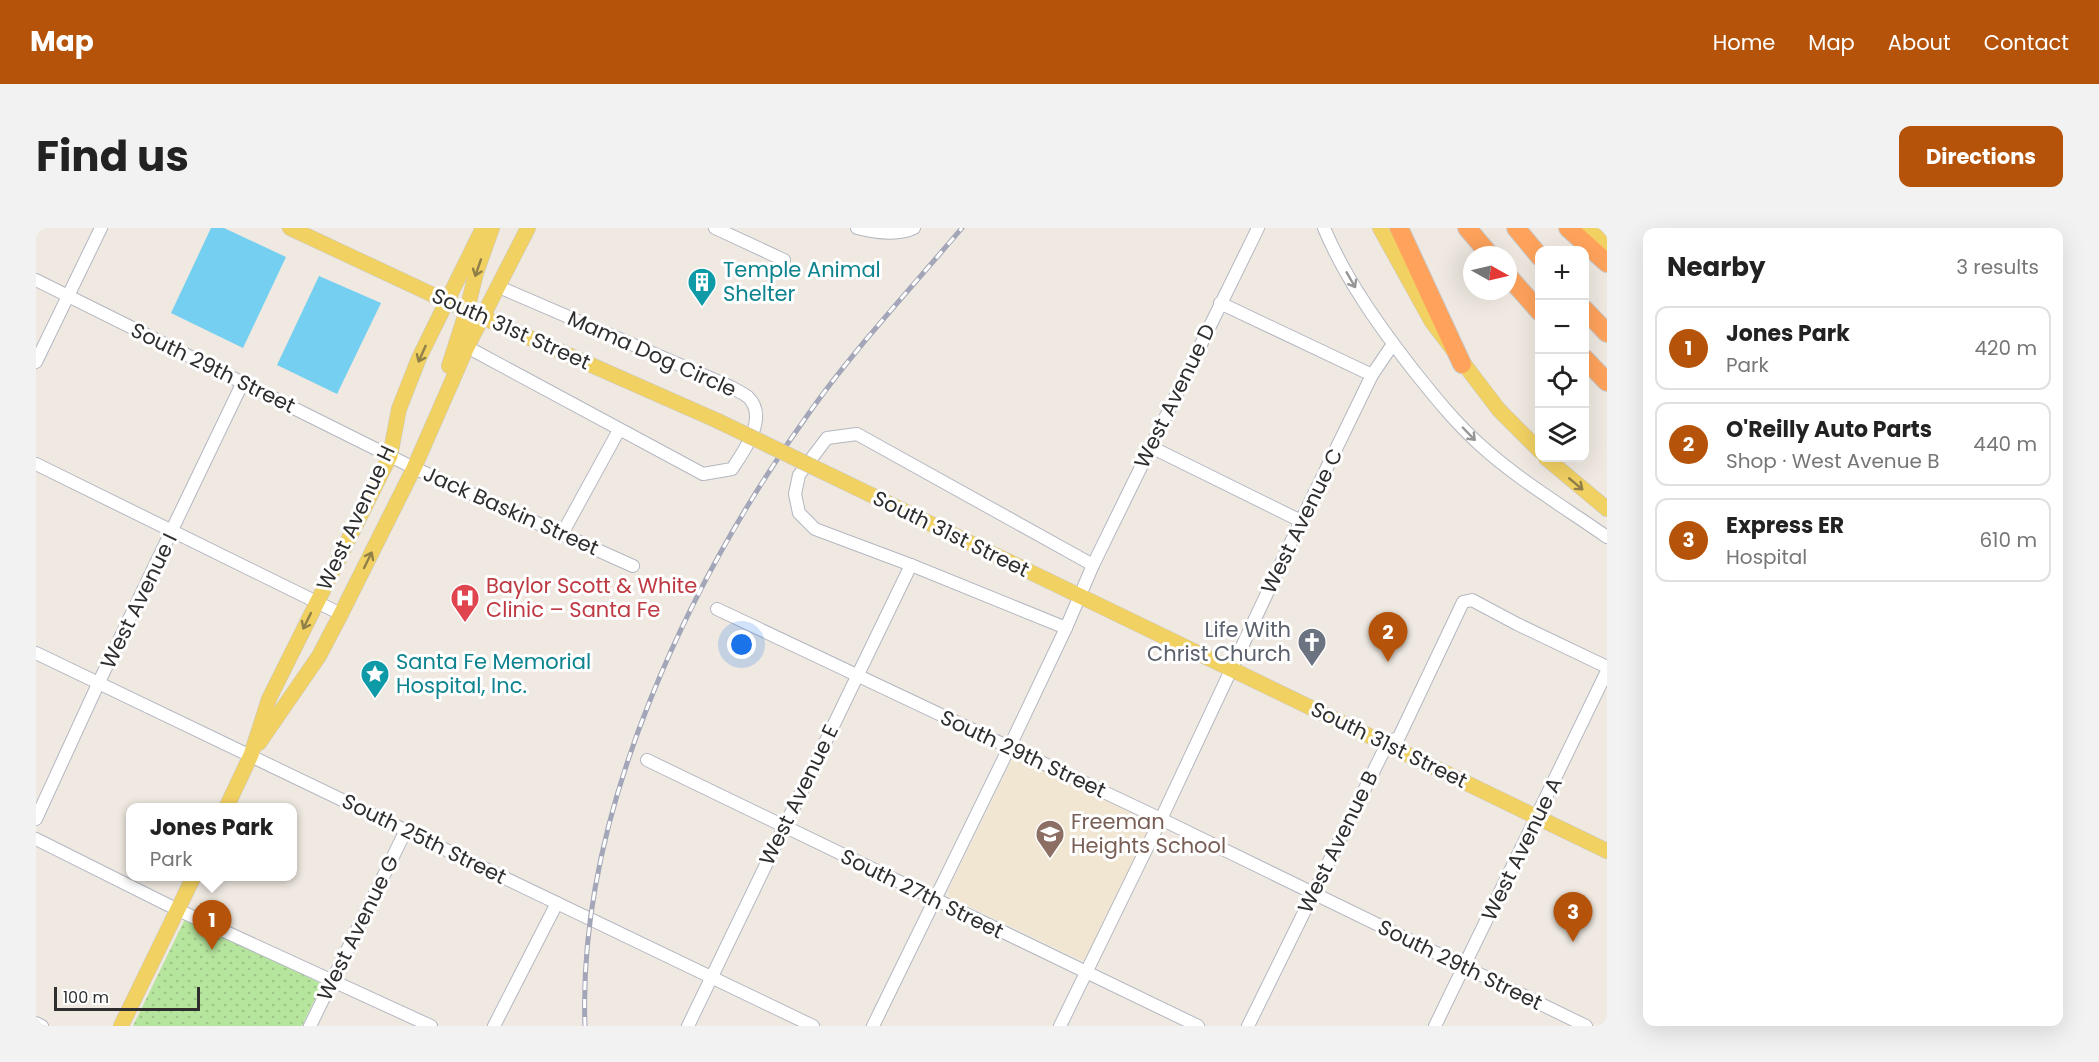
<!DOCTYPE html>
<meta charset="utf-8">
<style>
body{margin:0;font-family:Poppins,sans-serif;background:#f2f2f2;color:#222}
.controls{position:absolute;right:18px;top:18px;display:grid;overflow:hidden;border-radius:12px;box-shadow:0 6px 24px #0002}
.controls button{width:54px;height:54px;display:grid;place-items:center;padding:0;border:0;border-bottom:2px solid #e0e0e0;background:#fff;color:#222;font:30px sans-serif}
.compass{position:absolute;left:1427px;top:18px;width:54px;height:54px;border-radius:50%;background:#fff;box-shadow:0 6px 24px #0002;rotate:98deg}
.scale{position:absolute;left:18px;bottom:15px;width:146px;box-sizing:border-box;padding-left:6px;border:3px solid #2e2e2e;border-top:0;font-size:16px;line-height:21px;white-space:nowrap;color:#2e2e2e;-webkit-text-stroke:4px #fff;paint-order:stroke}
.you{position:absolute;left:706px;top:417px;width:21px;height:21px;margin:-15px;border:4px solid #fff;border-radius:50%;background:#1a73e8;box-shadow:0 0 0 9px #1a73e833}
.badge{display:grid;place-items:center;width:39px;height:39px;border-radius:50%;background:#b45309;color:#fff;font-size:20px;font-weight:700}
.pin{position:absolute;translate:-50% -50px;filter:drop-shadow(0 2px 3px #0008)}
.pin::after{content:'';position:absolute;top:32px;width:21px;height:18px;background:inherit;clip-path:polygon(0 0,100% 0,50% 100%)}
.popup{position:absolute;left:90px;top:575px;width:171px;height:78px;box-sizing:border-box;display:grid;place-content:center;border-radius:12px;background:#fff;filter:drop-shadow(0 2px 4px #0005);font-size:20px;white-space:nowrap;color:#767676}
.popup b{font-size:22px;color:#222}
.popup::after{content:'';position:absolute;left:50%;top:100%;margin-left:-12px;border:12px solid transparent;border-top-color:#fff}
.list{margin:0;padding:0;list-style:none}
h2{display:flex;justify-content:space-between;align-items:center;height:78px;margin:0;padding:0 24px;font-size:26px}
h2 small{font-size:20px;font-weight:400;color:#767676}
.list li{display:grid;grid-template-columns:39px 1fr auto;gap:18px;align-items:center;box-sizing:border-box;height:84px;margin:0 12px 12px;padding:0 12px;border:2px solid #e0e0e0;border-radius:12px}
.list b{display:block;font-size:22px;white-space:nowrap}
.list p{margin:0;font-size:20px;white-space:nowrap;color:#767676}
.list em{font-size:20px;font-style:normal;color:#767676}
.icon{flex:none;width:33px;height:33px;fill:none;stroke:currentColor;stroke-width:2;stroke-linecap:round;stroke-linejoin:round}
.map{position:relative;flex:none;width:1571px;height:798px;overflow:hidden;border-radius:12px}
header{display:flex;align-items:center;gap:36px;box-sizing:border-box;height:84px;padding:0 30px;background:#b45309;color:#fff}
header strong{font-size:28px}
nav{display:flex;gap:33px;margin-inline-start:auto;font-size:21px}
.intro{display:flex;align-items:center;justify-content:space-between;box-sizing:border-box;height:144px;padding:0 36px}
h1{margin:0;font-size:42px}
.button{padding:15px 27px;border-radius:12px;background:#b45309;color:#fff;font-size:21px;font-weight:700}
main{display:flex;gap:36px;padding:0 36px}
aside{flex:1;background:#fff;border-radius:12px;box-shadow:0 6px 24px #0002}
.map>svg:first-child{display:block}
</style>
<header>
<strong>Map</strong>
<nav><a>Home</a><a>Map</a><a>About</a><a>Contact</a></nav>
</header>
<div class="intro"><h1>Find us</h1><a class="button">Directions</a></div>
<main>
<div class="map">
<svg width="1571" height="798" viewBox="0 0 1571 798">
<defs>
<pattern id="park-dots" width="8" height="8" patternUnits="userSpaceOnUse" patternTransform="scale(1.5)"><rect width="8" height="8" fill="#b6e59e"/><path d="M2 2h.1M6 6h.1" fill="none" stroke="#9dc588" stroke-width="1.8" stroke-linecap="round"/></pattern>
</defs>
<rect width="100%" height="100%" fill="#efe9e1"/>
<polygon fill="#f0e6d1" points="982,529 1111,593 1115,599 1050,733 1044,732 914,669 912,663 976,532"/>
<polygon fill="url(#park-dots)" points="150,689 286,756 266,798 97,798"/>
<g fill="#75cff0">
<polygon points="175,0 188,0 250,29 207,120 135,85"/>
<polygon points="283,48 345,75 301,166 241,137"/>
</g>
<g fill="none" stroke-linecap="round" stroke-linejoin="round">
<g stroke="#b4b7c1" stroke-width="14">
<g id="minor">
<polyline points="679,0 748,32"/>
<path d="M821 0C837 4 862 8 878 0"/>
<path d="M1288 0C1310 52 1343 98 1378 143 1398 168 1418 193 1442 215 1481 251 1528 279 1571 309"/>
<polyline points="0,52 378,240 597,338"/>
<polyline points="1184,75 1336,147"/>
<path d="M431 119 667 246 696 241C708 223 733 189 712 169 707 165 700 162 695 159L463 59"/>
<polyline points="0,134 65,0"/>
<polyline points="1115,219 1265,293"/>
<polyline points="0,236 305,386"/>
<polyline points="526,306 583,202"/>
<polyline points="681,381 1125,591 1550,798"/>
<polyline points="1030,400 875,337 779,301 763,285 759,266 763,247 791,210 821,206 1057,337"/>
<polyline points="0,425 777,798"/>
<polyline points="611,532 1162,798"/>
<polyline points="0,591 62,456 207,154"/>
<polyline points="0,611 142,682 395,798"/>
<polyline points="0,795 6,798"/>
<polyline points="274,798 370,602"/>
<polyline points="458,798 521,675"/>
<polyline points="652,798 875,337"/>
<polyline points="837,798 973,520 1030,400 1057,337 1222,0"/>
<polyline points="1024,798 1125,591 1265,293 1336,147 1357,116"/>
<polyline points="1212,798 1351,516 1363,509 1427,374 1436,372 1481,396 1571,439"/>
<polyline points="1399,798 1571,443"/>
</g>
</g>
<g stroke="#c9c9c9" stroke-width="16">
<g id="major">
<polyline points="254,0 410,73 682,193"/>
<polyline points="1344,0 1396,94 1463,182 1504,223"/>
<polyline points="1552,0 1571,20"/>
<polyline points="413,138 431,82 440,45 456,0"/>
<polyline points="1510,230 1571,281"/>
<polyline points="800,250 1571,623"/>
<polyline points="223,515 283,428 305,386 378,240 431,119 492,0"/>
<polyline points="190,580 215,527 233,471 354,228 363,181 383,130 447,0"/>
<polyline points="85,798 158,648"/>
</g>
</g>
<g stroke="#c9c9c9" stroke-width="20">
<g id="highway">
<polyline points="1363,0 1426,136"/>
<polyline points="1431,0 1454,27"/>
<polyline points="1480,0 1504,29"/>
<polyline points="1532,0 1571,35"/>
<polyline points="1472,48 1504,84"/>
<polyline points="1548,81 1571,105"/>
<polyline points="1548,130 1571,154"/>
</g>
</g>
<use href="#minor" stroke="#fff" stroke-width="12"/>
<use href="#major" stroke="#f2d163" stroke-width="15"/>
<use href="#highway" stroke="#ffa35c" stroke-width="18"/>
<g stroke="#a3a6b8" stroke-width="5">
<path id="rail" d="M549 798C541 584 655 348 778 178 823 116 876 59 926 0"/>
</g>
<use href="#rail" stroke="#fff" stroke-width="3" stroke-dasharray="9" stroke-linecap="butt"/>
<g stroke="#c9c9c9" stroke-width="16" stroke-linecap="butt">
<polyline id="major-bridge" points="682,193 800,250"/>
</g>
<use href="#major-bridge" stroke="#f2d163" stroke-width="15"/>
</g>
<defs><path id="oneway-shaft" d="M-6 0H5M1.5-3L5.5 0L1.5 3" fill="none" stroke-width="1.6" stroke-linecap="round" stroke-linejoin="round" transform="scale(1.5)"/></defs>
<g stroke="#908048">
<use href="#oneway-shaft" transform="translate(442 40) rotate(109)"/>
<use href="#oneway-shaft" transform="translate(386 126) rotate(114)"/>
<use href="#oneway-shaft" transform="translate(1540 256) rotate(40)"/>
<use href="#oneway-shaft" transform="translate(332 332) rotate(-64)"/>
<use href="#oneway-shaft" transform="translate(271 393) rotate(116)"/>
</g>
<g stroke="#969696">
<use href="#oneway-shaft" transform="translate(1315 52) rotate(60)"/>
<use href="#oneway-shaft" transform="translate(1433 206) rotate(46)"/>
</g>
<defs>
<g id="building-pin" transform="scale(1.5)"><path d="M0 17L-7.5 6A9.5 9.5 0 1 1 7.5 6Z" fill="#0f9aa8" stroke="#fff"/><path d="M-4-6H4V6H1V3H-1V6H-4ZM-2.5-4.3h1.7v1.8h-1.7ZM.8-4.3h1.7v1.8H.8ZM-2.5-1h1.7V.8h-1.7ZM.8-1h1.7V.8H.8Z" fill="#fff"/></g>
<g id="hospital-pin" transform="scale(1.5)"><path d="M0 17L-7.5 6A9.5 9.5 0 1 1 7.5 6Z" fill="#e0444e" stroke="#fff"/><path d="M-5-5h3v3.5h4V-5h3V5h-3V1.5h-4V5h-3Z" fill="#fff"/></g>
<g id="church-pin" transform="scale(1.5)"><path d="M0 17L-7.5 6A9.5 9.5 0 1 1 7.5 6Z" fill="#6b7280" stroke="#fff"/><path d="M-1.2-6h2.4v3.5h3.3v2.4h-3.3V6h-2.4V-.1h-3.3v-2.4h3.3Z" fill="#fff"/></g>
<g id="sight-pin" transform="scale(1.5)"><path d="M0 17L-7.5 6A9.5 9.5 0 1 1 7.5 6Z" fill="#0f9aa8" stroke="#fff"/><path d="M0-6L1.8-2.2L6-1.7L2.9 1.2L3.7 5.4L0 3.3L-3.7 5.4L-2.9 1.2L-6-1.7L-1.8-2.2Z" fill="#fff"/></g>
<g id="school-pin" transform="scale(1.5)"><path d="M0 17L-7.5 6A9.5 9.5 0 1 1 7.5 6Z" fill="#8d6e63" stroke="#fff"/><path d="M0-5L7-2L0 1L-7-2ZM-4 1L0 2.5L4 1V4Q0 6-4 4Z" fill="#fff"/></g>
</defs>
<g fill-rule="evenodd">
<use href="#building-pin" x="666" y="54"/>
<use href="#hospital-pin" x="429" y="370"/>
<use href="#church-pin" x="1276" y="414"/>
<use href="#sight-pin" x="339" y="446"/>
<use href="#school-pin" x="1014" y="606"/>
</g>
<g text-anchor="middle" stroke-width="6" stroke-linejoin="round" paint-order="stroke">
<g font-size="21" fill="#0d838f" stroke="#fff" text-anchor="start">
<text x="687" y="49">Temple Animal<tspan x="687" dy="24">Shelter</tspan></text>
<text x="360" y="441">Santa Fe Memorial<tspan x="360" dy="24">Hospital, Inc.</tspan></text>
</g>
<g font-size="21" fill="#2e2e2e" stroke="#fff">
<text transform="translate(475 101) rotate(24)" y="7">South 31st Street</text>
<text transform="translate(616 126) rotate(24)" y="7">Mama Dog Circle</text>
<text transform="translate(177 140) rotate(26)" y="7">South 29th Street</text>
<text transform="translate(1139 168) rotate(-64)" y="7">West Avenue D</text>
<text transform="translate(475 283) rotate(24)" y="7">Jack Baskin Street</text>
<text transform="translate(320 290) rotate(-65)" y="7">West Avenue H</text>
<text transform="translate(1266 293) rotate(-64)" y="7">West Avenue C</text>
<text transform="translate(915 306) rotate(26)" y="7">South 31st Street</text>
<text transform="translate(103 373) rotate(-64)" y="7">West Avenue I</text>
<text transform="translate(1353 517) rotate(26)" y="7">South 31st Street</text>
<text transform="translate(987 526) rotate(25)" y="7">South 29th Street</text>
<text transform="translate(763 567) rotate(-64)" y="7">West Avenue E</text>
<text transform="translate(388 611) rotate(26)" y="7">South 25th Street</text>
<text transform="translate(1302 614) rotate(-64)" y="7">West Avenue B</text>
<text transform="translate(1486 621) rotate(-64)" y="7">West Avenue A</text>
<text transform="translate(886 666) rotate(26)" y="7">South 27th Street</text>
<text transform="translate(322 700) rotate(-64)" y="7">West Avenue G</text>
<text transform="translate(1424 737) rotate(26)" y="7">South 29th Street</text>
</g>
<g font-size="21" fill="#be3a42" stroke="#fff" text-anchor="start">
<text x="450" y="365">Baylor Scott &amp; White<tspan x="450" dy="24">Clinic – Santa Fe</tspan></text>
</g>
<g font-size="21" fill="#5b616d" stroke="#fff" text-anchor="end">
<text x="1255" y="409">Life With<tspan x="1255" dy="24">Christ Church</tspan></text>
</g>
<g font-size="21" fill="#785e54" stroke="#fff" text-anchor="start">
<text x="1035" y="601">Freeman<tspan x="1035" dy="24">Heights School</tspan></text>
</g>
</g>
</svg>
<div class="controls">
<button>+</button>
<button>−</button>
<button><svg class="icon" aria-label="locate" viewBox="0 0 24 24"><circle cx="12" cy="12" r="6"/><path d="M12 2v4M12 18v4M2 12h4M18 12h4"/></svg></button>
<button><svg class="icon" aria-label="layers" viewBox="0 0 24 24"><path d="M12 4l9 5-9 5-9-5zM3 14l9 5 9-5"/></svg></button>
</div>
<svg class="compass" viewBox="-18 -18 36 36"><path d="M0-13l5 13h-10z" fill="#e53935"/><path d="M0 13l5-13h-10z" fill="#767676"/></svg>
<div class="scale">100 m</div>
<div class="you"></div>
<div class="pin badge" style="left:176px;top:722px">1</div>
<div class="popup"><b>Jones Park</b>Park</div>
<div class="pin badge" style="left:1352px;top:434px">2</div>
<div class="pin badge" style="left:1537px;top:714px">3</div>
</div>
<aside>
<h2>Nearby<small>3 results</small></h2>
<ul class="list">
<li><span class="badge">1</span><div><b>Jones Park</b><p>Park</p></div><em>420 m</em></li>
<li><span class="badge">2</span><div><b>O'Reilly Auto Parts</b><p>Shop · West Avenue B</p></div><em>440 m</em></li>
<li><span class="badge">3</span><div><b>Express ER</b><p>Hospital</p></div><em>610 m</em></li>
</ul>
</aside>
</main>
